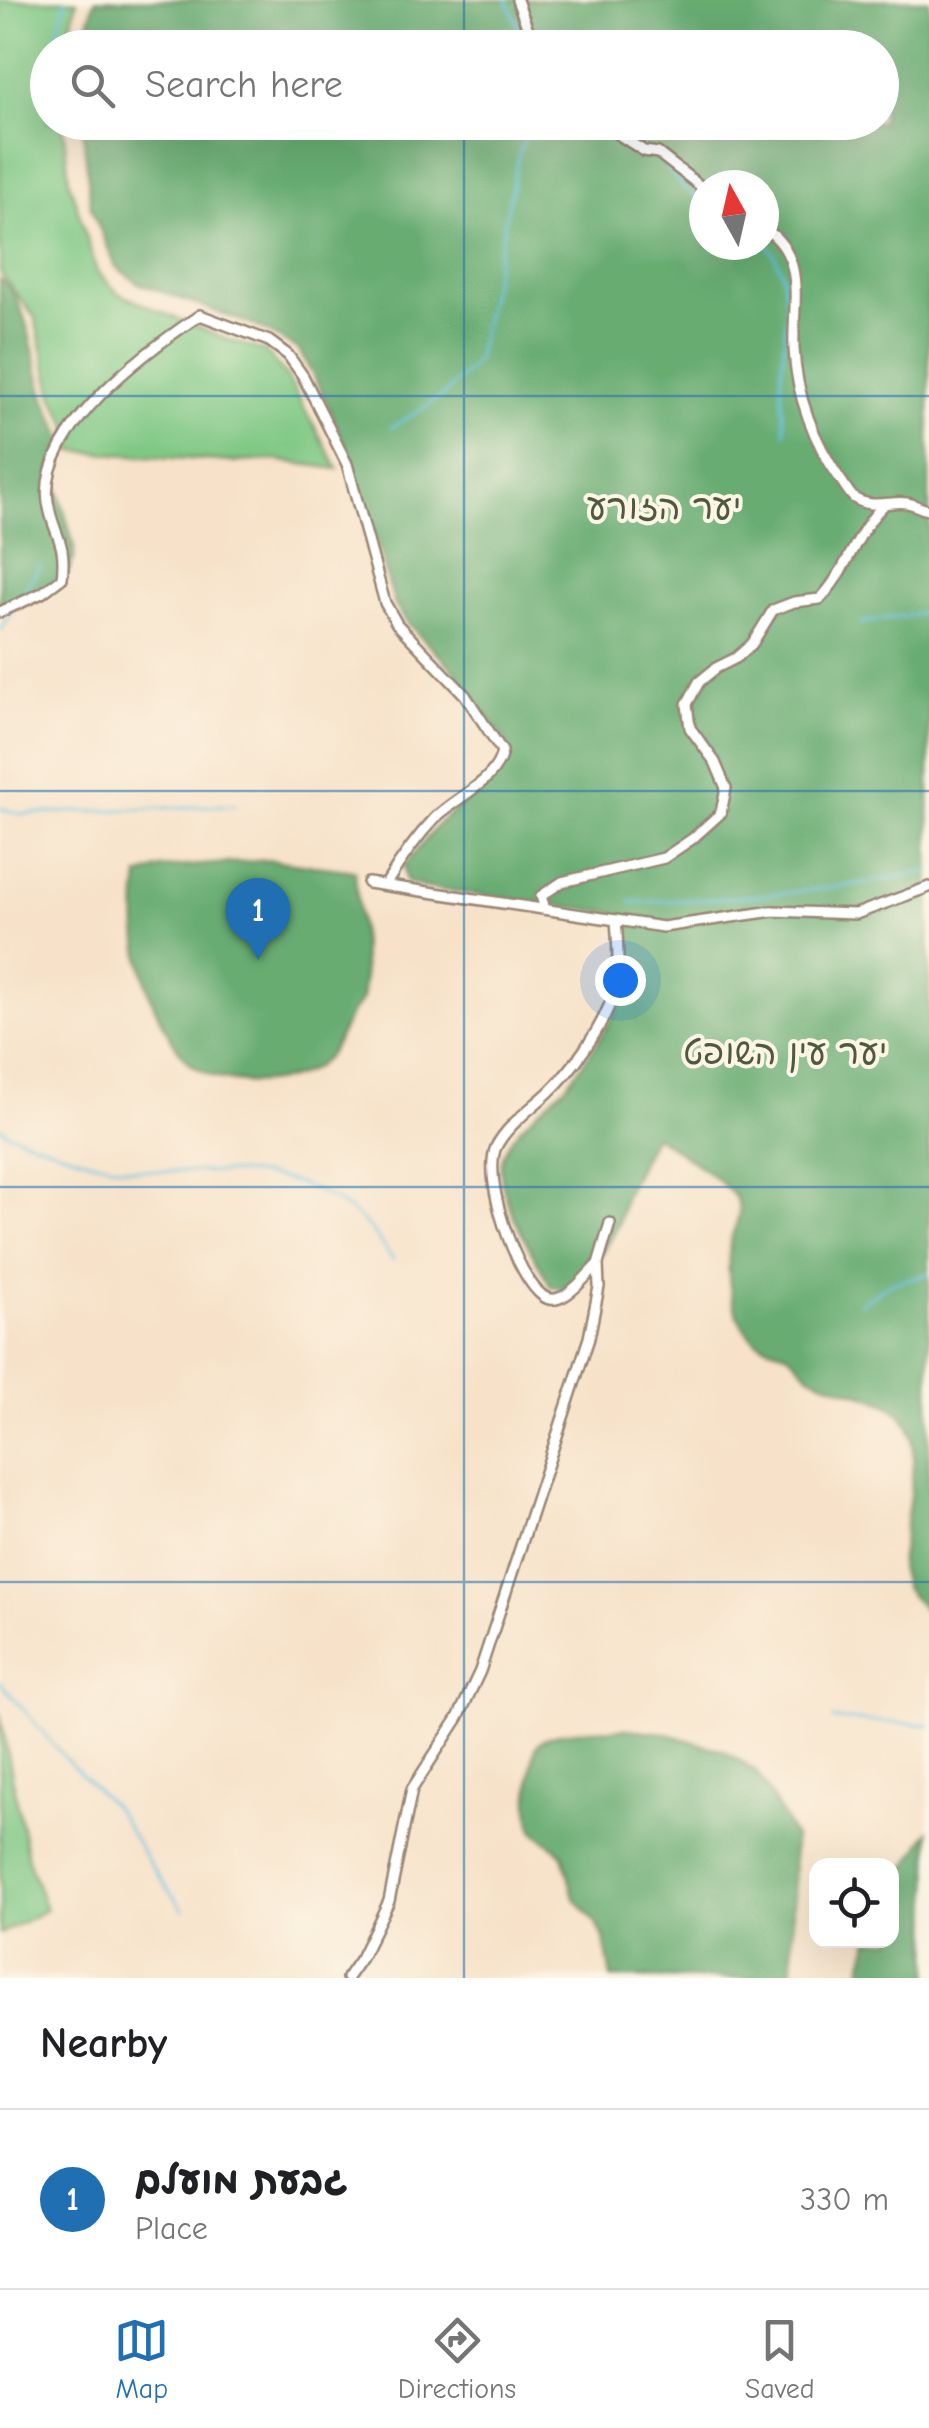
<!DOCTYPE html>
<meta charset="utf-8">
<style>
body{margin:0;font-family:"Comic Neue","Playpen Sans Hebrew",sans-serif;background:#f6f6f6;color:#202124}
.controls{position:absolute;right:30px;bottom:30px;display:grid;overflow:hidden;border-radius:20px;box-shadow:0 10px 40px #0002}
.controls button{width:90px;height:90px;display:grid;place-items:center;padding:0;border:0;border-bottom:2px solid #e0e0e0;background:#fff;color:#202124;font:50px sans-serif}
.compass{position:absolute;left:689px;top:170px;width:90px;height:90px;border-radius:50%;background:#fff;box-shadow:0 10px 40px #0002;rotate:352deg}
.you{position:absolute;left:620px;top:980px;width:35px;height:35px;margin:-25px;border:8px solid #fff;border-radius:50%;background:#1a73e8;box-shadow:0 0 0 15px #1a73e833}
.badge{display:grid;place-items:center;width:65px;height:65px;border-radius:50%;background:#1f6fb2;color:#fff;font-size:32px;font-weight:700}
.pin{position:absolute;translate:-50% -82px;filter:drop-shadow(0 2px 5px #0008)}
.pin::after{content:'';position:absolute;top:52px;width:35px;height:30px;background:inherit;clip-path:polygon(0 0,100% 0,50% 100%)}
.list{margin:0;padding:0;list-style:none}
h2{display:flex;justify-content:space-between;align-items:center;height:130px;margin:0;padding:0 40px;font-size:42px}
h2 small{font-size:32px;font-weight:400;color:#757577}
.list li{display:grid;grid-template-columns:65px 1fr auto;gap:30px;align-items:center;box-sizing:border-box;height:180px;padding:0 40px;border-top:2px solid #e0e0e0}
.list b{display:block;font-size:38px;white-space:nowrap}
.list p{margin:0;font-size:32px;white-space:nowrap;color:#757577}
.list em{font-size:32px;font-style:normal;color:#757577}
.icon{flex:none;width:55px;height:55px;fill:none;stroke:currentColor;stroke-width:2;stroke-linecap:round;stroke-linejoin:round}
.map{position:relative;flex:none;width:929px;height:1978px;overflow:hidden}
.search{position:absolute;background:#fff;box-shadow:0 10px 40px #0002;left:30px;right:30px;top:30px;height:110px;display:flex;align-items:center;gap:25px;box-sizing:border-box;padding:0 35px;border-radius:55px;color:#757577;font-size:38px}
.sheet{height:310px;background:#fff}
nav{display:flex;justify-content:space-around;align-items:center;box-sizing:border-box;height:140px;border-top:2px solid #e0e0e0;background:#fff;font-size:28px;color:#757577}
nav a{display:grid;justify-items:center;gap:5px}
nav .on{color:#1f6fb2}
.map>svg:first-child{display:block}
</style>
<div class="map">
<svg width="929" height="1978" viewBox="0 0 929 1978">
<rect width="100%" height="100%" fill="#fcf5e5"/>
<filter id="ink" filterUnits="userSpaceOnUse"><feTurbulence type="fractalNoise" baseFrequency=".01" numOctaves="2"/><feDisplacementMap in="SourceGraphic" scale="20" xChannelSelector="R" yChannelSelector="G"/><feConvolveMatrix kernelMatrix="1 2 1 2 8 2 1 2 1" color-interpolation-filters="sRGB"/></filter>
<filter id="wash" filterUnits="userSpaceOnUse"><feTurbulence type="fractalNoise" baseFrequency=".0048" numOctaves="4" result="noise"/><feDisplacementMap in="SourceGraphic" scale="40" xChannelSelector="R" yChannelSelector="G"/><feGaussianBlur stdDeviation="2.25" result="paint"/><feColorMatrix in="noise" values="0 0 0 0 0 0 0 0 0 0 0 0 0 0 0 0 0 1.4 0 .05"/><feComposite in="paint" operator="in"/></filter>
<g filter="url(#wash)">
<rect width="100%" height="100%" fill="#f7e2c9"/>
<g fill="#80c885" stroke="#5e7952" stroke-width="2.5">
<polygon points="0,0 77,0 66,47 48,48 48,122 63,123 69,181 97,272 119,294 226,339 265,351 287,377 338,469 275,460 235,462 73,451 67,423 53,396 35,318 0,272"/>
<polygon points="0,1713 28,1859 46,1910 0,1934"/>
</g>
<g fill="#68ac72" stroke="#526b48" stroke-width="2.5" fill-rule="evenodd">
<path d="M95 0H929V1616L905 1588 900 1571C901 1537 922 1457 909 1427 895 1394 837 1392 810 1375 802 1369 796 1359 788 1354 776 1347 764 1348 753 1338 730 1317 726 1275 730 1245 731 1231 744 1216 737 1201 727 1181 674 1149 654 1135L625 1195 618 1225 602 1252 571 1285 561 1289 550 1286C535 1255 498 1200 501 1166 504 1129 552 1105 572 1078 588 1057 607 1030 617 1006 629 977 622 944 623 914L426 888 406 882 404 866 441 821 505 767 509 757 507 744 455 671 408 624 395 605 355 470 321 390 298 349 258 327 138 283 116 267 91 208 82 122H882V48H81ZM704 185H764V245H704Z"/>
<path d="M0 279C28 298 34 364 44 395 49 412 60 428 66 445L55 479 74 546V559L63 582 0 610Z"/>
<path d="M271 860 355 871C356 896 369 983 361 1001 359 1005 355 1008 352 1012 342 1027 337 1047 325 1059 296 1090 211 1091 184 1057 144 1006 130 939 139 876L161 868Z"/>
<path d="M626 1729 665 1733 724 1751 755 1770 769 1792 794 1837 792 1978H611L604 1938 595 1921 574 1898 563 1855 533 1830C527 1811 529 1793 531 1774 532 1764 533 1750 539 1743 552 1728 607 1730 626 1729Z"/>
<polygon points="929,1831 929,1978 859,1978 869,1941 892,1940 892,1890"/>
</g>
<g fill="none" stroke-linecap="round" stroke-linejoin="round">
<g stroke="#64c2e2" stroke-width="2.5">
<polyline points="507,0 528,48"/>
<polyline points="53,48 66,0"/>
<polyline points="610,122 641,144"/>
<polyline points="662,162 684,188 704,202"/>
<path d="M764 242C799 276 782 341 781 385 781 401 784 417 785 432"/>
<polyline points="391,428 444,395 476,362 519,153 532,122"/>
<polyline points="20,598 40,566"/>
<polyline points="861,623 929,612"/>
<polyline points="0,630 13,609"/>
<polyline points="0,808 21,814 237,805"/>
<path d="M630 902C731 900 831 892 929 871"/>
<path d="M0 1127 8 1133C49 1147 90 1164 133 1169 219 1178 285 1156 359 1218 372 1229 383 1246 393 1260"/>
<polyline points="860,1304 888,1284 929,1274"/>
<polyline points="0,1682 64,1757 117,1811 153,1869 184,1910"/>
<polyline points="832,1719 929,1725"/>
</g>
</g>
</g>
<g filter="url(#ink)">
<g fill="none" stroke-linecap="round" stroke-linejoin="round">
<g stroke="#998674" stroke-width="14">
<g id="minor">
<polyline points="517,0 535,48"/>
<polyline points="599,122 644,151 658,153 704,189"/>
<path d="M764 228C808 256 792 305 794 349 796 395 814 442 840 479 844 484 849 494 854 498 872 510 892 500 907 503 916 504 919 509 929 510"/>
<path d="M0 612 42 593 62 578C67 539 53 536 48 502 38 430 148 350 200 315L269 341 288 355 303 376 347 464 385 603 397 624 465 695 502 751C497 782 455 797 434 819 416 838 400 861 386 884"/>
<polyline points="368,883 663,927 773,911 856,914 929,887"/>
<path d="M545 909 541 896 562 882 664 858 692 839 721 813 726 788 715 762 690 728 687 704 699 682 716 668 736 658 752 644 773 610 794 602 820 599C847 571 856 532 883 506"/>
<path d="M598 1264C586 1275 562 1310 543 1296 516 1276 482 1179 496 1147 507 1125 532 1108 549 1092 573 1069 597 1035 610 1004 621 980 618 945 616 920"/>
<polyline points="347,1978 361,1958 389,1901 412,1789 458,1718 480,1671 589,1338 599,1287 598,1264 610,1223"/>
</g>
</g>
<use href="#minor" stroke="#fff" stroke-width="9"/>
</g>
</g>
<path fill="none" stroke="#1f6fb2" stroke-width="2.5" stroke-opacity="0.55" d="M464 0V48M464 122V1978M0 396H929M0 791H929M0 1187H929M0 1582H929"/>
<g text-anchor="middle" stroke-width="8" stroke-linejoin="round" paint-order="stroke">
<g font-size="35" fill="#50593d" stroke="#fcf5e5">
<text x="664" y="519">יער הזורע</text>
<text x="785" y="1064">יער עין השופט</text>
</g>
</g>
</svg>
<div class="controls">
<button><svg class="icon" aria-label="locate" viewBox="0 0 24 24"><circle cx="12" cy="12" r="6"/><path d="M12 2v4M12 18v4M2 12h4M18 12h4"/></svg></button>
</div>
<svg class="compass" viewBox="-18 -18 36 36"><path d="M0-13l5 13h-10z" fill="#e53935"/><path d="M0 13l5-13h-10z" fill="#757577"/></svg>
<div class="you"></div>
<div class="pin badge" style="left:258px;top:960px">1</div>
<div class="search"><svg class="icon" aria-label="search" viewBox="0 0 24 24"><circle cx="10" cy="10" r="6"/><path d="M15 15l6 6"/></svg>Search here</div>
</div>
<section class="sheet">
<h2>Nearby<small></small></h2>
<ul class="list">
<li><span class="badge">1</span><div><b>גבעת מועלם</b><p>Place</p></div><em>330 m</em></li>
</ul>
</section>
<nav>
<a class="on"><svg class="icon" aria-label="map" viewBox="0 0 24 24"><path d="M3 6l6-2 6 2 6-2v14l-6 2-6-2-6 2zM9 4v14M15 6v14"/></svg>Map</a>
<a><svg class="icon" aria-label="directions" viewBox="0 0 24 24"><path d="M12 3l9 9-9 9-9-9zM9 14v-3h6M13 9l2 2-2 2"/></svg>Directions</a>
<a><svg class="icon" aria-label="saved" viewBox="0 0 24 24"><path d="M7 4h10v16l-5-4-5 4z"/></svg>Saved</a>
</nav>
